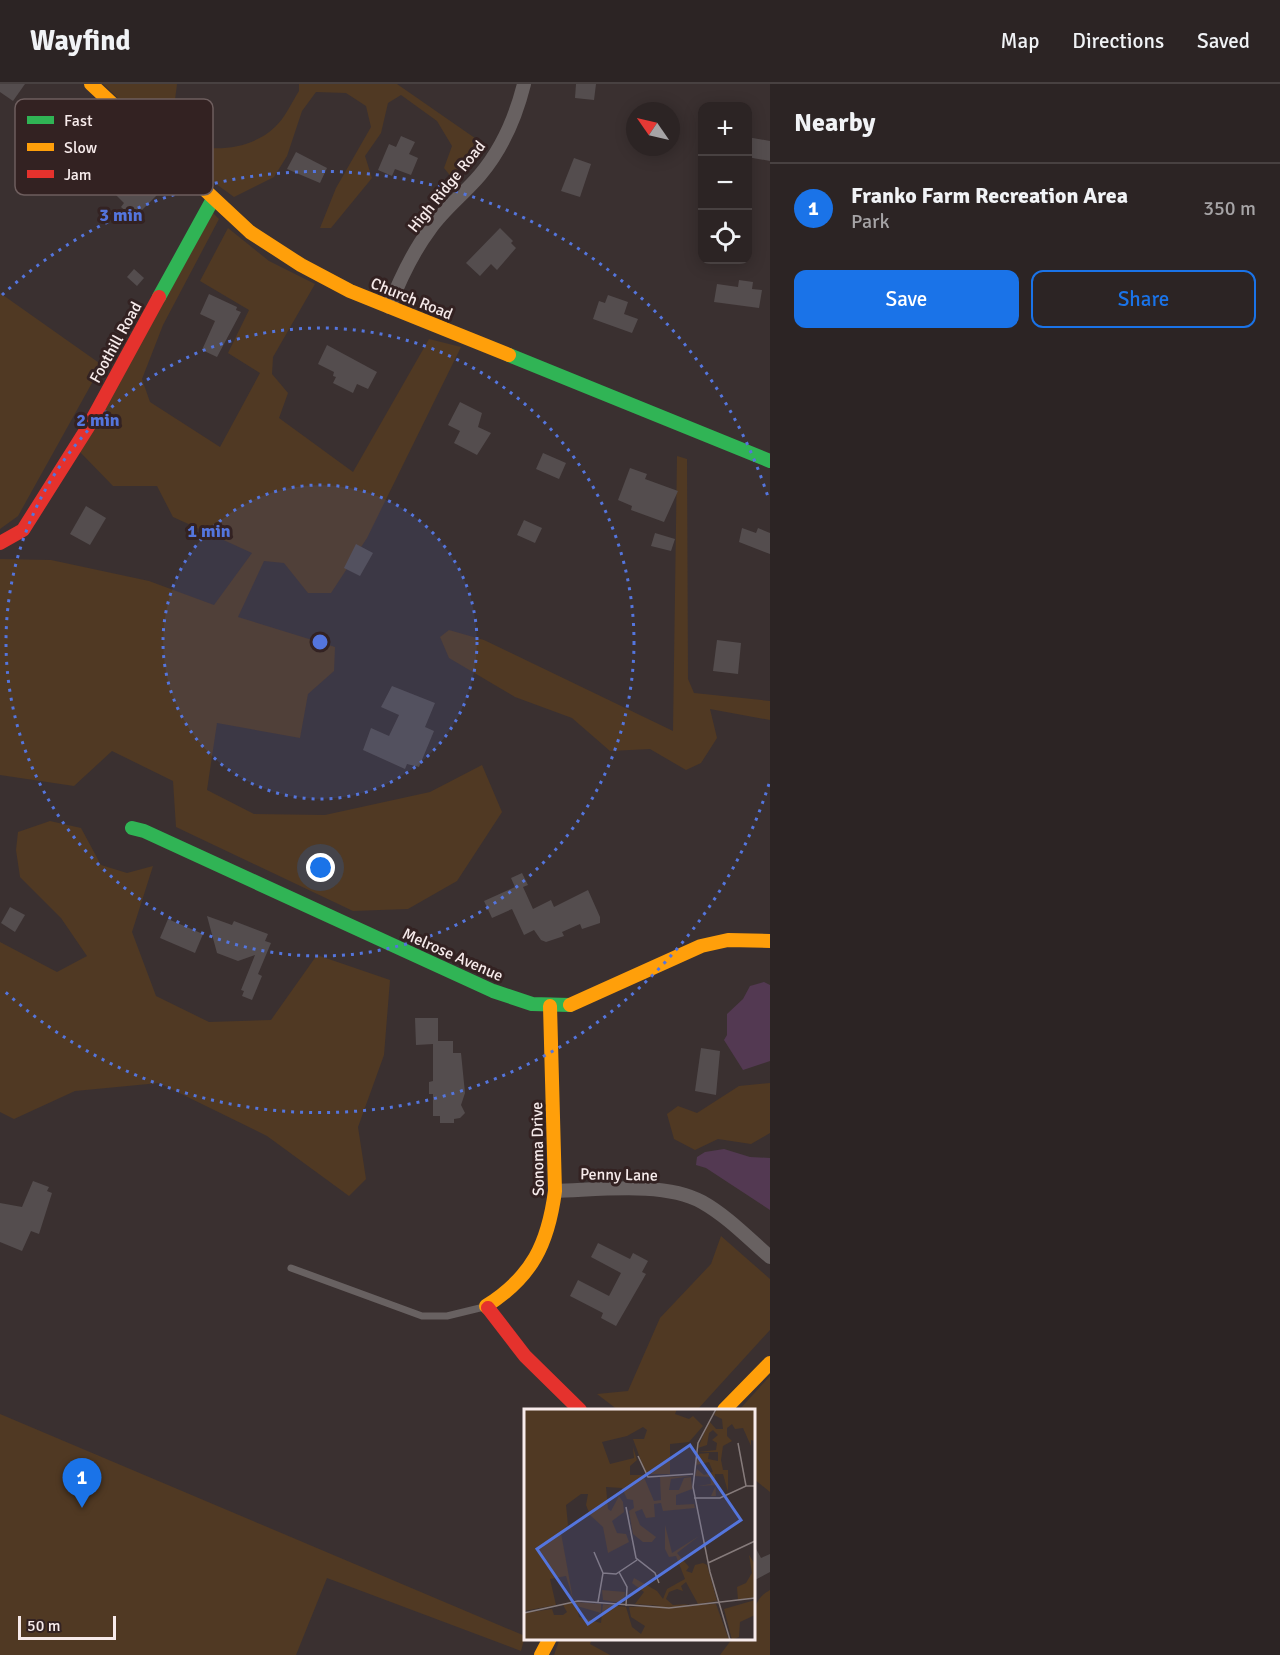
<!DOCTYPE html>
<meta charset="utf-8">
<style>
body{margin:0;font-family:Signika,sans-serif;background:#342c2c;color:#f1f3f6}
.controls{position:absolute;right:18px;top:18px;display:grid;overflow:hidden;border-radius:12px;box-shadow:0 3px 15px #0003}
.controls button{width:54px;height:54px;display:grid;place-items:center;padding:0;border:0;border-bottom:2px solid #484141;background:#2c2424;color:#f1f3f6;font:30px sans-serif}
.compass{position:absolute;left:626px;top:18px;width:54px;height:54px;border-radius:50%;background:#2c2424;box-shadow:0 3px 15px #0003;rotate:304deg}
.scale{position:absolute;left:18px;bottom:15px;width:98px;box-sizing:border-box;padding-left:6px;border:3px solid #f7ebeb;border-top:0;font-size:16px;line-height:21px;white-space:nowrap;color:#f7ebeb;-webkit-text-stroke:4px #322;paint-order:stroke}
.you{position:absolute;left:321px;top:784px;width:21px;height:21px;margin:-15px;border:4px solid #fff;border-radius:50%;background:#1a73e8;box-shadow:0 0 0 9px #1a73e833}
.badge{display:grid;place-items:center;width:39px;height:39px;border-radius:50%;background:#1a73e8;color:#fff;font-size:20px;font-weight:700}
.pin{position:absolute;translate:-50% -50px;filter:drop-shadow(0 2px 3px #0008)}
.pin::after{content:'';position:absolute;top:32px;width:21px;height:18px;background:inherit;clip-path:polygon(0 0,100% 0,50% 100%)}
.list{margin:0;padding:0;list-style:none}
h2{display:flex;justify-content:space-between;align-items:center;height:78px;margin:0;padding:0 24px;font-size:26px}
h2 small{font-size:20px;font-weight:400;color:#a6a4a6}
.list li{display:grid;grid-template-columns:39px 1fr auto;gap:18px;align-items:center;box-sizing:border-box;height:90px;padding:0 24px;border-top:2px solid #484141}
.list b{display:block;font-size:22px;white-space:nowrap}
.list p{margin:0;font-size:20px;white-space:nowrap;color:#a6a4a6}
.list em{font-size:20px;font-style:normal;color:#a6a4a6}
.actions{display:flex;gap:12px;padding:18px 24px}
.actions a{flex:1;padding:14px 0;border:2px solid #1a73e8;border-radius:12px;text-align:center;font-size:21px;color:#1a73e8}
.actions .main{background:#1a73e8;color:#fff}
.icon{flex:none;width:33px;height:33px;fill:none;stroke:currentColor;stroke-width:2;stroke-linecap:round;stroke-linejoin:round}
.map{position:relative;flex:none;width:770px;height:1571px;overflow:hidden}
header{display:flex;align-items:center;gap:36px;box-sizing:border-box;height:84px;padding:0 30px;background:#2c2424;border-bottom:2px solid #484141}
header strong{font-size:28px}
nav{display:flex;gap:33px;margin-inline-start:auto;font-size:21px}
main{display:flex}
aside{flex:1;background:#2c2424}
.map>svg:first-child{display:block}
</style>
<header>
<strong>Wayfind</strong>
<nav><a>Map</a><a>Directions</a><a>Saved</a></nav>
</header>
<main>
<div class="map">
<svg width="770" height="1571" viewBox="0 0 770 1571">
<rect width="100%" height="100%" fill="#3a3030"/>
<g fill="#503923">
<polygon points="103,0 177,0 172,39 162,56"/>
<path d="M299 0H397L482 59 453 95 444 84 452 62 437 37 401 11 388 19 381 49 365 72 372 94 331 144H320L336 104 371 43 366 22 346 9 316 8 302 27 287 72 274 93 234 113 201 89 200 63C226 67 255 62 275 43 285 34 292 18 299 7Z"/>
<polygon points="213,129 219,135 163,241 142,295 150,318 220,363 260,289 228,269 249,226 200,197 228,144 269,177 315,200 273,273 272,290 288,309 279,334 353,388 429,255 461,263 367,454 331,509 308,509 284,479 264,477 238,533 335,563 334,587 308,610 300,654 217,639 207,706 254,730 325,731 430,708 482,681 502,728 457,797 408,825 353,827 176,743 173,697 112,667 74,702 0,691 0,475 51,476 149,497 214,521 252,469 173,433 157,402 113,402 80,368"/>
<polygon points="0,209 102,281 18,432 0,445"/>
<polygon points="677,372 687,375 688,595 694,609 770,617 770,636 710,625 717,654 701,679 686,686 650,665 610,667 572,634 515,613 449,574 440,553 449,546 484,556 673,647"/>
<polygon points="50,737 81,744 101,781 127,789 153,782 132,848 156,912 209,938 271,936 317,871 390,896 384,971 358,1043 366,1095 349,1112 267,1052 159,999 75,1007 14,1035 0,1028 0,858 57,888 87,872 61,834 20,793 16,766 18,748"/>
<polygon points="770,999 770,1049 751,1060 718,1055 695,1066 674,1055 667,1030 678,1022 697,1029 739,1002"/>
<polygon points="721,1152 770,1195 770,1246 697,1326 618,1326 597,1310 628,1307 660,1234 711,1180"/>
<polygon points="770,1292 770,1408 754,1395 754,1326 739,1326"/>
<polygon points="0,1330 525,1552 521,1567 327,1494 296,1571 0,1571"/>
<path d="M770 1506V1571H720L732 1555 754 1554C754 1534 750 1517 770 1506Z"/>
<polygon points="560,1554 592,1555 590,1560 610,1571 554,1571"/>
</g>
<g fill="#533952">
<polygon points="764,898 770,901 770,977 743,986 724,956 727,951 727,930 743,915 750,902"/>
<polygon points="724,1065 750,1073 770,1074 770,1126 706,1084 696,1081 697,1073 705,1068"/>
</g>
<g fill="#544d4e">
<polygon points="0,0 25,0 13,17 0,8"/>
<polygon points="576,0 596,0 594,16 575,14"/>
<polygon points="401,52 415,58 409,70 418,74 411,91 395,85 392,92 378,86 389,60 396,63"/>
<polygon points="747,53 770,57 770,77 747,73"/>
<polygon points="296,68 327,84 320,99 287,85"/>
<polygon points="574,74 591,80 580,113 561,107"/>
<polygon points="127,95 140,107 147,100 158,110 134,134 121,123 124,119 114,109"/>
<polygon points="500,144 513,157 511,159 516,164 497,186 491,180 480,192 466,179"/>
<polygon points="134,185 144,194 137,202 127,193"/>
<polygon points="739,196 753,198 752,205 762,206 759,224 714,218 717,200 738,203"/>
<polygon points="209,210 237,223 236,226 241,228 217,273 202,266 215,237 200,230"/>
<polygon points="608,211 628,218 624,230 638,235 632,249 593,235 599,217 605,219"/>
<polygon points="327,261 377,288 368,305 357,300 353,309 333,299 336,293 333,292 334,288 318,280"/>
<polygon points="460,318 482,329 478,343 491,349 477,371 454,359 460,347 448,341"/>
<polygon points="543,369 566,379 559,395 536,385"/>
<polygon points="630,384 647,390 645,395 678,407 664,438 631,426 632,422 618,416"/>
<polygon points="86,422 106,434 90,461 70,450"/>
<polygon points="524,436 542,444 535,459 517,451"/>
<polygon points="742,444 756,449 758,444 770,449 770,470 739,458"/>
<polygon points="655,449 675,455 671,467 651,462"/>
<polygon points="356,460 373,469 360,492 344,484"/>
<polygon points="717,556 741,559 738,590 713,587"/>
<polygon points="392,602 435,619 425,643 434,647 419,683 407,680 405,685 363,666 371,644 389,652 399,631 381,623"/>
<polygon points="522,789 528,801 523,803 533,825 551,816 554,823 588,806 600,833 600,839 582,845 580,840 562,848 564,852 546,858 541,856 534,846 524,851 512,825 492,834 484,817 515,803 511,794"/>
<polygon points="10,823 25,831 15,848 1,839"/>
<polygon points="207,832 232,841 234,837 268,850 265,857 271,859 258,890 262,892 252,916 242,912 244,907 241,906 255,871 238,877 217,869"/>
<polygon points="168,835 203,850 195,869 160,854"/>
<polygon points="415,934 438,934 438,957 453,957 453,969 461,969 465,1009 461,1021 465,1029 460,1034 454,1035 454,1039 440,1039 440,1032 433,1032 433,1010 429,1010 429,998 433,997 433,960 416,961"/>
<polygon points="701,964 720,967 716,1011 695,1007"/>
<polygon points="33,1097 49,1103 47,1107 52,1109 39,1150 31,1147 22,1167 0,1158 0,1119 22,1123"/>
<polygon points="598,1159 630,1175 633,1169 648,1177 642,1188 646,1190 616,1242 601,1234 603,1229 570,1212 578,1196 609,1212 621,1189 591,1173"/>
<polygon points="753,1459 761,1474 770,1470 770,1488 753,1497"/>
</g>
<g fill="none" stroke-linecap="round" stroke-linejoin="round">
<polyline stroke="#686161" stroke-width="7" points="291,1184 422,1232 447,1232 484,1223"/>
<g stroke="#686161" stroke-width="14">
<path d="M389 223C400 195 412 169 430 145 444 125 464 110 480 91 502 65 516 32 524 0"/>
<path d="M555 1107C598 1106 664 1097 702 1118 727 1132 748 1154 770 1173"/>
</g>
<g stroke="#30b455" stroke-width="14">
<polyline points="159,213 213,115"/>
<polyline points="509,271 770,377"/>
<polyline points="132,744 144,747 493,907 532,920 570,921"/>
</g>
<g stroke="#ff9f0a" stroke-width="14">
<polyline points="91,0 250,148 301,181 350,207 509,271"/>
<polyline points="570,921 701,862 728,856 770,857"/>
<path d="M488 1224 486 1222C532 1193 548 1160 555 1107L550 922"/>
<polyline points="724,1326 770,1279"/>
<polyline points="541,1571 550,1554"/>
</g>
<g stroke="#e5322d" stroke-width="14">
<polyline points="0,459 23,446 88,343 159,213"/>
<polyline points="488,1224 525,1272 580,1326"/>
</g>
</g>
<circle cx="320" cy="558" r="157" fill="#5475dd" fill-opacity=".12"/>
<g fill="none" stroke="#5475dd" stroke-width="3" stroke-dasharray="3 6">
<circle cx="320" cy="558" r="157"/>
<circle cx="320" cy="558" r="314"/>
<path d="M769 700A471 471 0 0 1 2 905M2 211A471 471 0 0 1 769 416"/>
</g>
<g text-anchor="middle" stroke-width="6" stroke-linejoin="round" paint-order="stroke">
<g font-size="16" fill="#f7ebeb" stroke="#322">
<text transform="translate(446 102) rotate(-51)" y="6">High Ridge Road</text>
<text transform="translate(412 214) rotate(22)" y="6">Church Road</text>
<text transform="translate(115 258) rotate(-61)" y="6">Foothill Road</text>
<text transform="translate(453 870) rotate(24)" y="6">Melrose Avenue</text>
<text transform="translate(537 1065) rotate(-91)" y="6">Sonoma Drive</text>
<text transform="translate(619 1090) rotate(1)" y="6">Penny Lane</text>
</g>
</g>
<g transform="translate(524 1325)">
<rect width="231" height="231" fill="#3a3030"/>
<path d="M0 0H153L151 5 165 10 169 7 179 17 165 33 146 35V65H122L109 30H120L123 21 119 18 103 27 78 33 86 55 110 49 109 38 113 51 106 57V66H119L130 92 137 91 136 68 168 67 147 70 145 81H155L160 69 167 68 168 80 152 86V96L170 95 171 99 139 102 137 94 130 95 131 108 122 109 118 100 111 103 116 116 132 128 128 133H119L109 125 105 102 110 99 109 91 103 90 98 79 82 78 84 100 87 102 95 87 99 93 100 103 88 112 93 124 102 125 105 133 84 144 79 118 66 106 62 96 64 85H57L42 96 44 116 37 124 49 190 42 167 26 170 32 196 0 202ZM193 0H230L231 32 227 31V37L219 19 211 20 208 15 203 19V27L208 32 199 37 197 51 199 61H204V83L199 65H191L192 87H187L192 76 173 77 187 75 186 68 171 67 173 60 180 66 189 63 185 53 172 56 173 45 185 44 184 50 194 52V43H174L192 41 193 34 188 31 194 26 189 21 185 24 183 36 174 39 185 12 192 20H199L198 10 190 6ZM141 116 148 144 175 127 153 144 165 158 162 162 168 164 171 156 179 154 183 156 193 192 174 195 162 173 157 177 159 182 153 180 145 183 142 190 149 196 165 195 151 198 111 195 120 183 108 174 110 169 133 182 139 190 143 180 161 170 152 147 145 148 141 140ZM225 146 231 155V188L214 191 213 178 222 174 228 164ZM78 181 101 183 100 191 97 194 79 191ZM231 191V206L216 213 215 228 208 231 200 200ZM52 193 77 195V204L53 197 55 208 77 214 79 195 102 198 108 218 117 225 121 217 107 208 105 198 192 195 205 231H0V204L28 200 30 206H39L43 203 39 196Z" fill="#503923"/>
<path fill="none" stroke="#867b7b" stroke-width="1.5" d="M192 0 174 34 169 78 186 163 206 231M214 34 222 77M114 47 124 68 169 65M170 89H196L222 77H231M102 98 112 149 131 164 135 174M70 143 79 164M184 154 231 132M95 163 103 178 102 197M74 193 79 164 92 165 113 151M0 204 54 192 145 199 231 189"/>
<path fill="#5475dd" fill-opacity="0.15" stroke="#5475dd" stroke-width="3" d="M166 36 217 111 64 215 13 140Z"/>
<rect width="231" height="231" fill="none" stroke="#f7ebeb" stroke-width="3"/>
</g>
<rect x="15" y="15" width="198" height="96" rx="9" fill="#322" stroke="#6e5e5e" stroke-width="1.5"/>
<rect x="27" y="32" width="27" height="8" fill="#30b455"/>
<rect x="27" y="59" width="27" height="8" fill="#ff9f0a"/>
<rect x="27" y="86" width="27" height="8" fill="#e5322d"/>
<g font-size="16" fill="#f7ebeb">
<text x="64" y="42">Fast</text>
<text x="64" y="69">Slow</text>
<text x="64" y="96">Jam</text>
</g>
<circle cx="320" cy="558" r="9" fill="#5475dd" stroke="#322" stroke-width="3"/>
<g font-size="18" text-anchor="middle" font-weight="bold" fill="#5475dd" stroke="#322" stroke-width="6" stroke-linejoin="round" paint-order="stroke">
<text x="121" y="137">3 min</text>
<text x="98" y="342">2 min</text>
<text x="209" y="453">1 min</text>
</g>
</svg>
<div class="controls">
<button>+</button>
<button>−</button>
<button><svg class="icon" aria-label="locate" viewBox="0 0 24 24"><circle cx="12" cy="12" r="6"/><path d="M12 2v4M12 18v4M2 12h4M18 12h4"/></svg></button>
</div>
<svg class="compass" viewBox="-18 -18 36 36"><path d="M0-13l5 13h-10z" fill="#e53935"/><path d="M0 13l5-13h-10z" fill="#a6a4a6"/></svg>
<div class="scale">50 m</div>
<div class="you"></div>
<div class="pin badge" style="left:82px;top:1424px">1</div>
</div>
<aside>
<h2>Nearby<small></small></h2>
<ul class="list">
<li><span class="badge">1</span><div><b>Franko Farm Recreation Area</b><p>Park</p></div><em>350 m</em></li>
</ul>
<div class="actions"><a class="main">Save</a><a>Share</a></div>
</aside>
</main>
